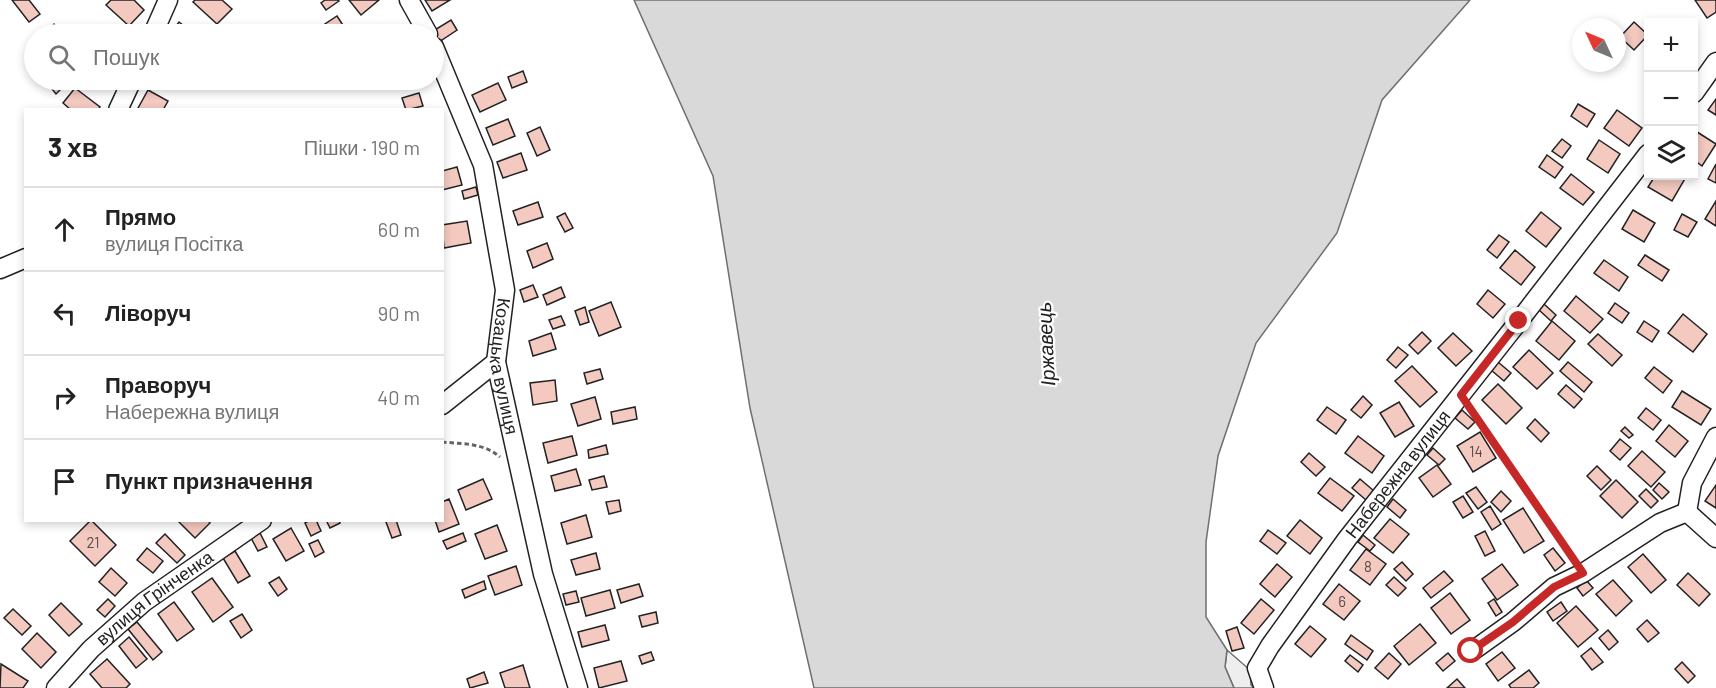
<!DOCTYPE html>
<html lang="uk">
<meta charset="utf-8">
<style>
body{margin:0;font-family:Barlow,sans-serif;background:#f2f2f2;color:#222}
.controls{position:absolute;right:18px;top:18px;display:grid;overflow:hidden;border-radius:0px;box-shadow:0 3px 9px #0003}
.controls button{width:54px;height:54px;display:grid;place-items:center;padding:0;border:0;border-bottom:2px solid #e0e0e0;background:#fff;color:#222;font:30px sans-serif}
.compass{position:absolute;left:1572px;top:18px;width:54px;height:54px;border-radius:50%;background:#fff;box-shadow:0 3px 9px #0003;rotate:314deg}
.stop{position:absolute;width:18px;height:18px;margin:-14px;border:4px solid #c62828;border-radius:50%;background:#fff}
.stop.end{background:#c62828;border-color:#fff;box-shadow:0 2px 6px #0008}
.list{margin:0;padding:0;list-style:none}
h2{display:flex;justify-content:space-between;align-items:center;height:78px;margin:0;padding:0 24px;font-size:26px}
h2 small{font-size:20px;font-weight:400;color:#767676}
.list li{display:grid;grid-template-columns:39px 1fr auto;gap:18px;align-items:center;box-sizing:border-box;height:84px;padding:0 24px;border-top:2px solid #e0e0e0}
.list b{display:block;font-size:22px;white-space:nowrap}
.list p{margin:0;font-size:20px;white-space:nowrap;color:#767676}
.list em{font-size:20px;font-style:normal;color:#767676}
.icon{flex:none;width:33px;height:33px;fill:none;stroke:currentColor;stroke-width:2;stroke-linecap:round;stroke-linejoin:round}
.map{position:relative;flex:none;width:1716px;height:688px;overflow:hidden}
.search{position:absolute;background:#fff;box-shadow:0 3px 9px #0003;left:24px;top:24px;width:420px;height:66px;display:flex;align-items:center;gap:15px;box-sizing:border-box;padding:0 21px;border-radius:33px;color:#767676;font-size:22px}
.panel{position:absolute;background:#fff;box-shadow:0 3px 9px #0003;left:24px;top:108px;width:420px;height:414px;border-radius:0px}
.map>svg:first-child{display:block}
</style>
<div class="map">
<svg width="1716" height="688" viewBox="0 0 1716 688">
<rect width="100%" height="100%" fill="#fff"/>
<polygon fill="#eee" stroke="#6f6f6f" stroke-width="1.5" points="1227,650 1250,670 1251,685 1254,688 1234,688 1225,667"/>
<polygon fill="#d9d9d9" stroke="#6f6f6f" stroke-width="1.5" points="634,0 1470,0 1382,100 1337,233 1256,343 1218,456 1206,542 1206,617 1227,650 1225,667 1234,688 814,688 750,408 713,176"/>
<g fill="#f3c9c0" stroke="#222" stroke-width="1.5">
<polygon points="12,0 29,0 40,14 29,22"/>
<polygon points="111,0 134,0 144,10 129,26 106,5"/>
<polygon points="195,0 222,0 232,9 217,24 193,2"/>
<polygon points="325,0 338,0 339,1 326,10 321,3"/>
<polygon points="349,0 379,0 361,15"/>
<polygon points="425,0 450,0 432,11"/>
<polygon points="1695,0 1716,0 1716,12 1707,18"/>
<polygon points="337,16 348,33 346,34 332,34 325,24"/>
<polygon points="451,20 457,30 439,42 433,31"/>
<polygon points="179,22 193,33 192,34 170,34"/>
<polygon points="1634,22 1648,35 1634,50 1620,37"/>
<polygon points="54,24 64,33 63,34 46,34"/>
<polygon points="523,71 527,82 512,88 508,77"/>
<polygon points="61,80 66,84 56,94 52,89"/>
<polygon points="498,83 506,100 480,112 472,95"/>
<polygon points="75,88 100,107 98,110 71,110 63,103"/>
<polygon points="148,90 168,101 163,110 137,110"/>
<polygon points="419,93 423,106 406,110 402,98"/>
<polygon points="1716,99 1716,115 1708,110"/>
<polygon points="1578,104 1595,114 1587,127 1571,116"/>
<polygon points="1617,110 1642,128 1629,146 1604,128"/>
<polygon points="508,119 515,136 493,145 486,128"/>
<polygon points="540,127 550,150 537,156 527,133"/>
<polygon points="1694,130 1716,144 1702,166 1694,160"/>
<polygon points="1562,139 1571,146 1562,158 1552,151"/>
<polygon points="1599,140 1620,154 1608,173 1587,159"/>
<polygon points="521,153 527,170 503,178 497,162"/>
<polygon points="1547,155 1563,167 1555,178 1539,167"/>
<polygon points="1716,164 1716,183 1708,179"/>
<polygon points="457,167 462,185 442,190 442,171"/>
<polygon points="1571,174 1594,192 1583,205 1560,188"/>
<polygon points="1655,176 1683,176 1686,177 1672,201 1648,187"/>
<polygon points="476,187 478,195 464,199 462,191"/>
<polygon points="1716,201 1716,226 1705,219"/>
<polygon points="538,202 543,217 518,225 513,211"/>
<polygon points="1633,210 1655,223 1644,242 1622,229"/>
<polygon points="1541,212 1561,228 1546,247 1526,231"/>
<polygon points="565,213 573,228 565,232 557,217"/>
<polygon points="1682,214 1697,222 1688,237 1674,230"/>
<polygon points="467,221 471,243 444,248 442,225"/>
<polygon points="1499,235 1509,242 1497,258 1487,250"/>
<polygon points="547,243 553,259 533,268 527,251"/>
<polygon points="1515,250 1535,267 1521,285 1500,268"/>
<polygon points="1645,255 1669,270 1662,281 1638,265"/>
<polygon points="1604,260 1628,277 1619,291 1594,273"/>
<polygon points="533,285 538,297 524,302 520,290"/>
<polygon points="561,287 565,297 547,305 543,295"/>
<polygon points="1488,290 1505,304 1493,318 1477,304"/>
<polygon points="1576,296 1603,319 1590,333 1564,311"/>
<polygon points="611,302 621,327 599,336 589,311"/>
<polygon points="1615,303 1629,313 1622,323 1608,313"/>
<polygon points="1544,304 1556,315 1551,321 1539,310"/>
<polygon points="585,307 589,322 580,325 575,311"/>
<polygon points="1683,314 1707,334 1693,352 1668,333"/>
<polygon points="561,316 565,325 553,329 549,320"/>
<polygon points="1552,321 1575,341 1559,360 1536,341"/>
<polygon points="1644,321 1659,331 1652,342 1637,332"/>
<polygon points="1422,332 1431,341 1418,354 1409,345"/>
<polygon points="551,333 556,349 533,356 529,341"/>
<polygon points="1453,333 1472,351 1456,366 1438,348"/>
<polygon points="1598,334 1622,355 1612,366 1588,344"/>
<polygon points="1398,347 1408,355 1396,368 1387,360"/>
<polygon points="1529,350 1553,373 1537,389 1513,367"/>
<polygon points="1498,362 1511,373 1504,381 1491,370"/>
<polygon points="1568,362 1592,382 1584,392 1560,371"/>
<polygon points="1412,366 1437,392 1420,407 1395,381"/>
<polygon points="1654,367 1672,381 1663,393 1645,378"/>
<polygon points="600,369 603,379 587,384 584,373"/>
<polygon points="555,380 557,401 533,405 530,383"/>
<polygon points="1498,384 1522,408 1506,424 1482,400"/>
<polygon points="1566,385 1582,399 1574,408 1558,394"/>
<polygon points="1682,391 1711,409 1701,425 1672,407"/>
<polygon points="1363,396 1372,405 1361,418 1351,410"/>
<polygon points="595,397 601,419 578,426 571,404"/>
<polygon points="1399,402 1414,426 1395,437 1380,413"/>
<polygon points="635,407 637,419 613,424 611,412"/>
<polygon points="1327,407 1346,420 1336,434 1317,420"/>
<polygon points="1646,408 1661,420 1653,430 1638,418"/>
<polygon points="1462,410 1475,422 1468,429 1455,418"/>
<polygon points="1535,419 1549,433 1541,442 1527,428"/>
<polygon points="1669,425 1688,441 1675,457 1656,441"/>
<polygon points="1625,427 1633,435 1629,438 1621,431"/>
<polygon points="1480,432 1496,458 1473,472 1457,446"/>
<polygon points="572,436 577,455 548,463 543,443"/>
<polygon points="1358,436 1384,456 1372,473 1345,453"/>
<polygon points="1620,439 1631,448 1620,460 1610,451"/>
<polygon points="606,445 608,454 589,458 588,450"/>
<polygon points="1433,448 1445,459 1439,465 1427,455"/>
<polygon points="1642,451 1665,472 1651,487 1628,466"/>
<polygon points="1309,453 1325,467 1316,476 1301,462"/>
<polygon points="1437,465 1451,484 1433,497 1419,478"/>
<polygon points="1597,466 1611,480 1601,490 1587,476"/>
<polygon points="576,469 581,485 555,491 551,476"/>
<polygon points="604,476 607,487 592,490 589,480"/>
<polygon points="1330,478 1354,496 1342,511 1318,493"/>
<polygon points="483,479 492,499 466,510 458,490"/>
<polygon points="1360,479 1374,491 1366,500 1352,488"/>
<polygon points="1616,480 1638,502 1622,518 1600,496"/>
<polygon points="1659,483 1669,492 1662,499 1653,490"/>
<polygon points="1716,485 1716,508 1705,501"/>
<polygon points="1476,487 1487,502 1478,509 1466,493"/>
<polygon points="1646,489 1658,501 1651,508 1639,496"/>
<polygon points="1501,491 1511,501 1501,512 1491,502"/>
<polygon points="1463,496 1473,512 1463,518 1453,502"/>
<polygon points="449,499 459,524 439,532 435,520 442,520 442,502"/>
<polygon points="1393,499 1406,510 1400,518 1387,507"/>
<polygon points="619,500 621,511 609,514 606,502"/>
<polygon points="1490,506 1501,524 1492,530 1481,512"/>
<polygon points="1523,508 1544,541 1524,553 1503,520"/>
<polygon points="586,515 592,537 567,544 561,523"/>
<polygon points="1390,519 1409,534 1393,553 1374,538"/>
<polygon points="91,520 116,545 95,566 70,541"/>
<polygon points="177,520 208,520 210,523 195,538"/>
<polygon points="310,520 316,520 321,531 311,536 305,523"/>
<polygon points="326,520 339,520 340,523 330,528"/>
<polygon points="389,520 396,520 401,535 392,538 386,522"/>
<polygon points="1300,520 1322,538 1310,554 1287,536"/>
<polygon points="497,525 507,551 485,559 475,534"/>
<polygon points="291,528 304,551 286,561 273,539"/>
<polygon points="1268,530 1286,543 1277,554 1260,541"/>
<polygon points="1485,531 1495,551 1485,556 1475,536"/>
<polygon points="260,533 267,547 258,551 251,538"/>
<polygon points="463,533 466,541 447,549 443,541"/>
<polygon points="165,534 185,555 177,563 156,543"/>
<polygon points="1363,535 1375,545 1370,551 1358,542"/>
<polygon points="318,540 324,552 315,557 309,544"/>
<polygon points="147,548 163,561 153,573 137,560"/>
<polygon points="1553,548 1565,563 1555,571 1544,555"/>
<polygon points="1366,549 1386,564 1370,585 1350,570"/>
<polygon points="235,551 250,576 238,583 223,558"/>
<polygon points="596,553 600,569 576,575 571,560"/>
<polygon points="1643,554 1666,580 1651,593 1628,567"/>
<polygon points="1402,562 1413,574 1406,581 1394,569"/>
<polygon points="1277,564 1292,577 1275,597 1260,584"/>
<polygon points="1502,564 1518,585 1497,600 1482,579"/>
<polygon points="516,566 522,585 495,595 488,576"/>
<polygon points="111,568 127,583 115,596 99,582"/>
<polygon points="1444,571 1453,581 1431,598 1423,588"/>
<polygon points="1688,573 1710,594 1699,606 1677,585"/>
<polygon points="279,577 287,589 278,596 269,583"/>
<polygon points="1394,577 1406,588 1398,596 1386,585"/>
<polygon points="212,578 233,607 213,622 192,592"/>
<polygon points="1586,580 1593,588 1583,596 1577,588"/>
<polygon points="1613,580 1632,601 1616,616 1596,594"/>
<polygon points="484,581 486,589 465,598 462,590"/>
<polygon points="639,584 643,596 621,603 617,590"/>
<polygon points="1339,584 1360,601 1344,620 1323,604"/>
<polygon points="610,590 615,608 586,616 581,598"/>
<polygon points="576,591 579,602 566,605 563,594"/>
<polygon points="1450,593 1470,620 1451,634 1431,608"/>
<polygon points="108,599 115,606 105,617 97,610"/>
<polygon points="1261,599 1274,610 1254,634 1241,623"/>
<polygon points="1494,599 1502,612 1496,616 1488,603"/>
<polygon points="174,602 194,629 177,641 158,614"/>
<polygon points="1561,602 1567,611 1553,621 1547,612"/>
<polygon points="61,603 82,624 69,636 49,615"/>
<polygon points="1576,606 1598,630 1578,647 1557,623"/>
<polygon points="13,609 31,626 22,635 4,618"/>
<polygon points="656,612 658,623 642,627 639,616"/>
<polygon points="242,614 252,630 241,638 230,621"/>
<polygon points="1647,620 1659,633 1648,642 1637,629"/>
<polygon points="137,622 162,652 153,660 128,629"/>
<polygon points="1420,624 1436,643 1409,665 1394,646"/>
<polygon points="605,625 609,640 582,647 578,632"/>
<polygon points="1310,626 1326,639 1311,657 1295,644"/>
<polygon points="1237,627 1244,648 1232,651 1226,631"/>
<polygon points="1608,630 1618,642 1609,650 1599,638"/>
<polygon points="37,633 56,652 41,668 22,649"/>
<polygon points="1351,635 1373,651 1367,660 1345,644"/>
<polygon points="129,637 147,659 136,668 119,646"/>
<polygon points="1591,648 1603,662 1592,670 1581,656"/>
<polygon points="651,652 654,660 642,664 639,656"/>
<polygon points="1502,652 1515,668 1498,681 1486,664"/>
<polygon points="1389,653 1401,664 1388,679 1375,668"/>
<polygon points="1448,653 1455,661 1443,671 1436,663"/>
<polygon points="1350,655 1363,665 1358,672 1345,661"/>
<polygon points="107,659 130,684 126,688 102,688 90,674"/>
<polygon points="621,661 627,681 599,688 594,668"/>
<polygon points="1682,662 1695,676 1688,683 1675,669"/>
<polygon points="1,664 28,681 23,688 0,688"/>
<polygon points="523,665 530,688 505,688 500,673"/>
<polygon points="1529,670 1539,683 1533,688 1511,688 1509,685"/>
<polygon points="484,672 488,683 470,688 467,679"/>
<polygon points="1457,679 1465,688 1447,688"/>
</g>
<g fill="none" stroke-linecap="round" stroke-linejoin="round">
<g stroke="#222" stroke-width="21">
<g id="minor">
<polyline points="409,0 428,34"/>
<polyline points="153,34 168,0"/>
<path id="s1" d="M434 47 483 165 505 290 496 362 543 574 578 688"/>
<polyline points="1694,93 1716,62"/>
<polyline points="118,110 132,80"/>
<polyline points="0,269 26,258"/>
<polyline points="442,405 496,362"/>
<polyline points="1687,512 1692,483 1716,437"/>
<polyline points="1687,512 1716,538"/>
<polyline points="1471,652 1513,622 1554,587 1583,573 1660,523 1687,512"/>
<path id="s2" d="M56 688 91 649 144 602 262 520"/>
<path id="s3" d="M1264 688 1257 668 1270 646 1347 539 1519 321 1648 154"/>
</g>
</g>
<g stroke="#646464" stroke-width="3" stroke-dasharray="4.5 3" stroke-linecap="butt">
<polyline points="1471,408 1574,559"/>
<path d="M442 442C463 444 484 443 500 457"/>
</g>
<use href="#minor" stroke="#fff" stroke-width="18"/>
</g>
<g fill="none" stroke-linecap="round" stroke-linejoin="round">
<polyline stroke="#c62828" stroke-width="8" points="1471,651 1513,622 1554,587 1583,573 1461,395 1519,321"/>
</g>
<g text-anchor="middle" stroke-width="4.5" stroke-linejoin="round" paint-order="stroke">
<g font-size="15" fill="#564c4a">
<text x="1476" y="457">14</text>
<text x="93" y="548">21</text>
<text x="1368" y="572">8</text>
<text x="1342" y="607">6</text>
</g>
<g font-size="18" fill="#222" stroke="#fff">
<text dy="6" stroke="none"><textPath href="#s1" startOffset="332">Козацька вулиця</textPath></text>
<text dy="6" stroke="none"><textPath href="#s3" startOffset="261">Набережна вулиця</textPath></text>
<text dy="6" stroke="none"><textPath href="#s2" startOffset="134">вулиця Грінченка</textPath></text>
</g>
<g font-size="20" font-style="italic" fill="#222" stroke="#fff">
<text transform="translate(1046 344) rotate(-93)" y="7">Іржавець</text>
</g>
</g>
</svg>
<div class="controls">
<button>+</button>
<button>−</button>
<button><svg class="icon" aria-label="layers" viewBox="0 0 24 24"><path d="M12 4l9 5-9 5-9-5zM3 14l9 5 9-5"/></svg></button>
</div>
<svg class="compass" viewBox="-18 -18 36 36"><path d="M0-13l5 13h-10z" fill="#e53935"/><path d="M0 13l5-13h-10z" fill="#767676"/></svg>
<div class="stop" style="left:1471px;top:651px"></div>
<div class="stop end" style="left:1519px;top:321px"></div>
<div class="search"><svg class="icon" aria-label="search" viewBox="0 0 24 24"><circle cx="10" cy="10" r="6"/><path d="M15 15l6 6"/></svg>Пошук</div>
<section class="panel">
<h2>3 хв<small>Пішки · 190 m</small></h2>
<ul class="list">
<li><svg class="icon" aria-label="ahead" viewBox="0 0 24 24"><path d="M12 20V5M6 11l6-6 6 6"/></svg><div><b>Прямо</b><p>вулиця Посітка</p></div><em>60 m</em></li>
<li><svg class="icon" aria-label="left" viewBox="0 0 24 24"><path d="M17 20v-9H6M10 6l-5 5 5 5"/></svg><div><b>Ліворуч</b></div><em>90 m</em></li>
<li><svg class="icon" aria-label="right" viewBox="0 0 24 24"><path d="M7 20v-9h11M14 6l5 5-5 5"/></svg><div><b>Праворуч</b><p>Набережна вулиця</p></div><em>40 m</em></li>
<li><svg class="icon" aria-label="arrive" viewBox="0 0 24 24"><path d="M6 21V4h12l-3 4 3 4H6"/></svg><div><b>Пункт призначення</b></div></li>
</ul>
</section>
</div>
